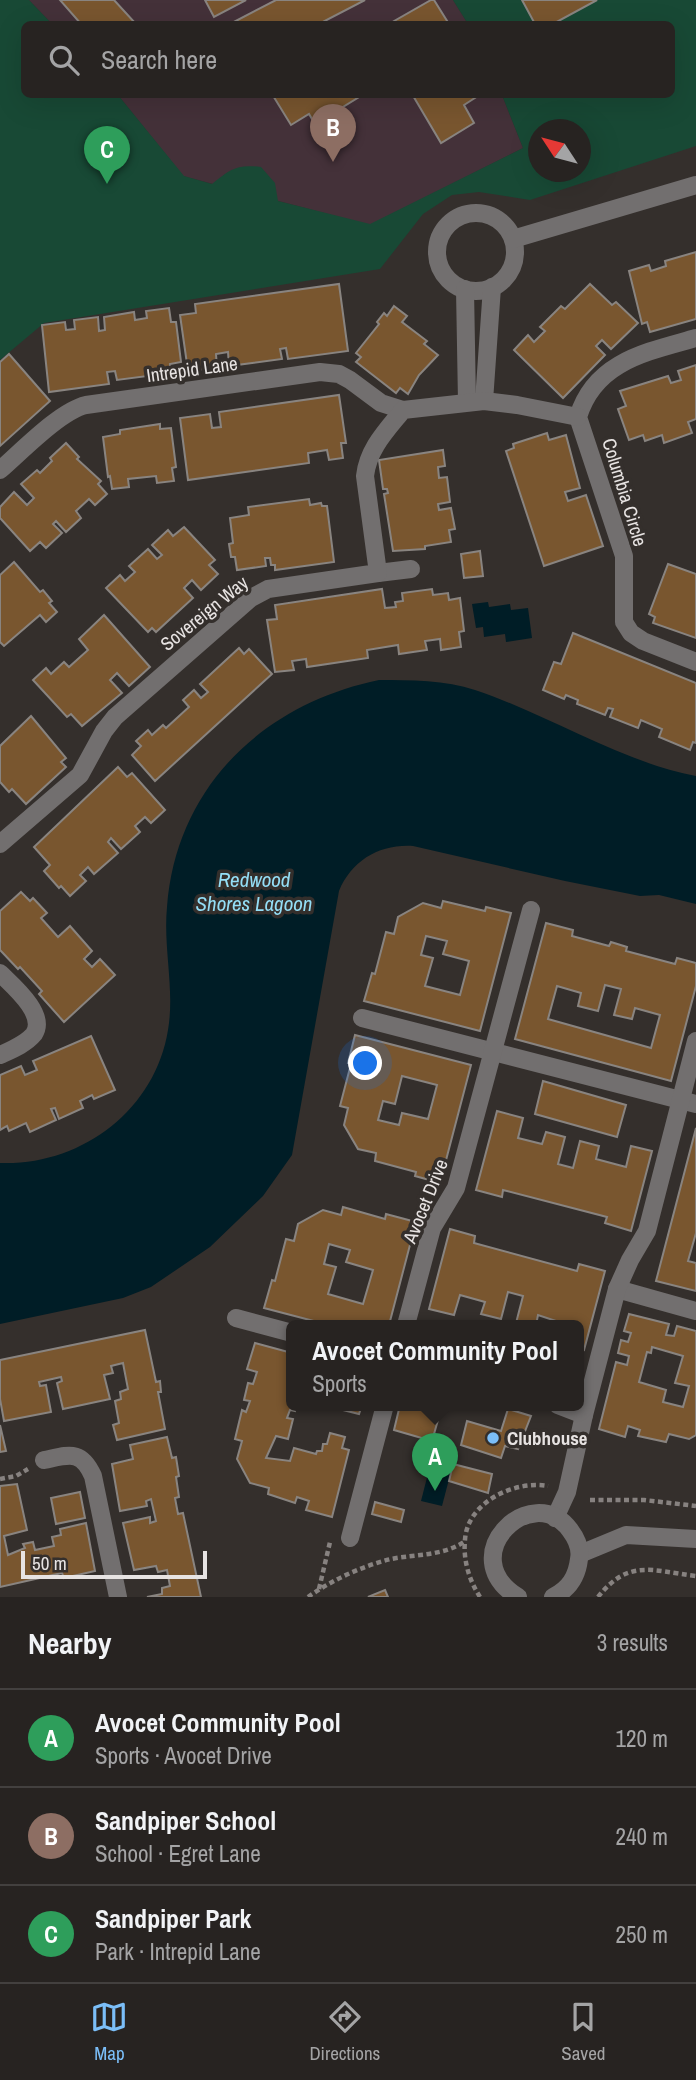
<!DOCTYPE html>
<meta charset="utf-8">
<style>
body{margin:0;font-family:"Archivo Narrow",sans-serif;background:#2f2b2a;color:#f1f3f6}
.compass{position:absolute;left:528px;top:119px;width:63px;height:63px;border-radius:50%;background:#272321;box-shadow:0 7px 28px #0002;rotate:306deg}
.scale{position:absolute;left:21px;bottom:18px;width:186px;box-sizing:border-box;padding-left:7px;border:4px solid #e7e3e2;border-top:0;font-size:19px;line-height:24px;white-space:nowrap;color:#e7e3e2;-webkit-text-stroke:5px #342f2c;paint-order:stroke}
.you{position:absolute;left:366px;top:1064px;width:24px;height:24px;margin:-18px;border:5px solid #fff;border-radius:50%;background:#1a73e8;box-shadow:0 0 0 10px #1a73e833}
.badge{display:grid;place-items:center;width:46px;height:46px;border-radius:50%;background:#7bbef8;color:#fff;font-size:23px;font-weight:700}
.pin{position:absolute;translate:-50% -58px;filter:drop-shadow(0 2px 4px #0008)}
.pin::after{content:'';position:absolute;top:37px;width:24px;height:21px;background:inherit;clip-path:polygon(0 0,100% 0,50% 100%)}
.popup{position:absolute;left:286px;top:1320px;width:298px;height:91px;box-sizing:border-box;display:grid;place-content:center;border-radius:10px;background:#272321;filter:drop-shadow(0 2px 5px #0005);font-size:23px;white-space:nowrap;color:#a4a4a5}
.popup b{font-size:26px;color:#f1f3f6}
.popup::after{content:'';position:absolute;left:50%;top:100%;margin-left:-14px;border:14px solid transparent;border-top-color:#272321}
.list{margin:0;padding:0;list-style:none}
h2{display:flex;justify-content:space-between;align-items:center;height:91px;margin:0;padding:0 28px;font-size:30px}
h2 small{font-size:23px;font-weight:400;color:#a4a4a5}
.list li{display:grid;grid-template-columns:46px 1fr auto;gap:21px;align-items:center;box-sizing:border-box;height:98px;padding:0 28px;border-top:2px solid #43403f}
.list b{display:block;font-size:26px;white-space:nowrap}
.list p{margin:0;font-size:23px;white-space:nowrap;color:#a4a4a5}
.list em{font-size:23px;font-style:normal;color:#a4a4a5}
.icon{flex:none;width:38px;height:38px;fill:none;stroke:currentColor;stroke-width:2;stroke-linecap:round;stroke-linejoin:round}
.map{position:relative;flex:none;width:696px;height:1597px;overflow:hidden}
.search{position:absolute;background:#272321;box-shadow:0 7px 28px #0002;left:21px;right:21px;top:21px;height:77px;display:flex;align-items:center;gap:18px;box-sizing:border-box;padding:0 24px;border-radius:10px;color:#a4a4a5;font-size:26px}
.sheet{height:385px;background:#272321}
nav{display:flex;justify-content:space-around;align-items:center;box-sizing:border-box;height:98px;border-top:2px solid #43403f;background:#272321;font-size:19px;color:#a4a4a5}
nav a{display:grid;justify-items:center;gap:4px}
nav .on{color:#7bbef8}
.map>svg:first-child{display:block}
</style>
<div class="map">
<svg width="696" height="1597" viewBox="0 0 696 1597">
<rect width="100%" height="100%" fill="#342f2c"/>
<g fill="#443139">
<polygon points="29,0 453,0 468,24 52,24"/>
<polygon points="118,95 502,95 523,148 370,225 183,176"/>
</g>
<path fill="#184935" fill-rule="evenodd" d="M0 0H29L52 24H24V94L118 95 184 176 212 184C230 169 237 164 261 167L275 183 278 201 370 224 523 148 502 95 672 94V24H468L453 0H696V146L530 200 479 192 452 195 423 214 380 269 44 323 0 360ZM538 130H580V172H538Z"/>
<g fill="#001d26">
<polygon points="488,602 489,607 510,604 511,610 528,608 532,638 506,642 505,634 484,637 483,627 476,628 472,604"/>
<path d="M379 680C410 680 446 680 475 690 550 715 618 761 696 776V904L659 895 640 896 565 881 413 846C380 844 352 860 339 891L292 1155 263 1196 210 1247 151 1287 123 1298 0 1324V1163C80 1166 155 1111 168 1030 175 989 163 948 167 907 176 787 263 704 379 680Z"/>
<polygon points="432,1458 453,1464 442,1506 421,1501"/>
</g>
<g fill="#79562f" stroke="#898480" stroke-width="2" fill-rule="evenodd">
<polygon points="60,0 114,0 136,24 81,24"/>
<polygon points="205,0 246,0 214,17"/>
<polygon points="276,0 365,0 319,24 230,24"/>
<polygon points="431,0 434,0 449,24 389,24"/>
<polygon points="522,0 597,0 553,24 535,24"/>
<polygon points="272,94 364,94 315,124 309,114 291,125"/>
<polygon points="412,94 481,94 464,105 474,123 441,143"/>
<polygon points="696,252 696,319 650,332 647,322 642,324 629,271 649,265 651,271 666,266 665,261"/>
<polygon points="339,284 348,351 288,359 286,348 280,349 282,359 229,366 228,352 216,354 217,368 188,371 180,315 196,313 195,304"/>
<polygon points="590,284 612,305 616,302 638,323 611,349 602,340 596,346 605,355 563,398 514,350 528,335 534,342 545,331 540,327 561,306 565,309"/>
<polygon points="394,306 407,316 402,322 427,341 424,344 438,355 419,375 408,394 400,388 396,393 356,362 361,357 356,353 379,324 377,322 384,313 387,316"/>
<polygon points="169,308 171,322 176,322 181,362 170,364 171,373 117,380 115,371 107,372 109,384 49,392 42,325 65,322 66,330 75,329 74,320 98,317 99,331 105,330 104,317 134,312 135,320 147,318 146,311"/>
<polygon points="9,354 50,401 0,446 0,362"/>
<polygon points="696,365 696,419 688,422 692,433 664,443 662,435 645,441 643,435 629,440 618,409 626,406 620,391 668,376 671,383 681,380 678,371"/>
<polygon points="339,395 346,443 341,443 343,458 329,460 327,450 308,453 309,463 188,480 180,418 210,414 212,428 221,427 219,412"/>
<polygon points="160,424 160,429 171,428 176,467 172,468 174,481 157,483 156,476 128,479 129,487 112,489 110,476 108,477 103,437 120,434 120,430"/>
<polygon points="547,433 549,440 566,435 580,488 565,492 568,501 586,495 603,546 544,566 506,451 514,448 513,444"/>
<polygon points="66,443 79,457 77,459 101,481 98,484 107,494 95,505 89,499 76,511 81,518 66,532 56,521 53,524 62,533 46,548 40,542 30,551 0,518 0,507 14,492 27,505 34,498 21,484 37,470 40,473 52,461 50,458"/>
<polygon points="443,450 445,466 438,467 439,478 447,477 450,502 438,504 439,510 451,508 455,529 449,530 451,542 425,546 425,549 393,551 384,494 388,493 387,489 383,489 379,460"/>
<polygon points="309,499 310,505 321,503 322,506 327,506 334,562 275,570 275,565 271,565 270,558 265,558 266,566 237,570 235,557 231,557 229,544 233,543 230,518 249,515 248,507"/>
<polygon points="184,527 215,560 209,565 218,574 201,590 192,580 184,588 193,598 156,632 152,628 148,632 106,588 120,575 125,581 135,572 129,566 148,549 157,559 162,555 152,545 168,530 173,536"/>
<polygon points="480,551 483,576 464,578 461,554"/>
<polygon points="14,562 40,592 43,590 52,601 49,603 57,612 46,622 40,615 4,646 0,642 0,575"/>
<polygon points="668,564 696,574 696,638 653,623 655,617 649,614"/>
<polygon points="382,589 385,608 396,607 395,602 403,601 402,593 432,589 433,595 448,593 449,600 460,598 464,631 459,632 461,647 441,650 440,639 425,641 427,650 399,654 398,645 367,650 368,658 307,667 306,659 292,661 294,670 275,672 267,620 277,619 275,605"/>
<polygon points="104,615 150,667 129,686 117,673 110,680 122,693 82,726 71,714 67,717 33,680 46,668 51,674 64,662 69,667 88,650 79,639"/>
<polygon points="573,633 696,683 696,743 693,742 690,750 659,737 662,729 641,720 638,728 610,717 613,709 608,708 605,715 577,704 578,700 566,695 564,699 543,690 554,662 561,664"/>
<polygon points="239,648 244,654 249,649 272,674 155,781 132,755 141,746 136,741 148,730 152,735 163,725 166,728 189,707 183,700 194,690 201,698 208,692 200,684"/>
<polygon points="31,716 66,758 61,762 66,767 26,804 12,789 9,792 0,782 0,746"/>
<polygon points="118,767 127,777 132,773 165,810 151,823 145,817 135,826 140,832 121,849 111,838 108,842 118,853 94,874 88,867 80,875 86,881 70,896 61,886 59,888 44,871 50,865 34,847"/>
<polygon points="21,892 30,901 33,898 47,913 41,918 58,937 70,926 92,951 84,959 92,967 100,959 115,975 64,1022 39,994 42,991 20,967 18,969 0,950 0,911"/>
<path d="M443 901 485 911 486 907 511 913 480 1031 364 1001 372 973 375 974 386 932 394 934 398 917 423 903 441 908ZM426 936 447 941 443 954 469 961 460 995 425 986 433 958 421 955Z"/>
<path d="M546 923 573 930 572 936 609 946 611 942 627 947 626 951 675 964 677 958 696 963V986L671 1081 515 1039ZM605 985 621 989 614 1015 632 1019 635 1008 660 1015 651 1048 548 1019 557 986 581 993 578 1006 598 1011Z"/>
<path d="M355 1035 471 1065 440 1183 415 1176 416 1172 375 1161 376 1153 358 1149 344 1125 348 1108 340 1106 351 1064 348 1063ZM402 1076 437 1085 428 1119 402 1113 399 1125 378 1120 383 1101 395 1104Z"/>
<polygon points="91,1036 115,1090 94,1099 92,1095 80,1101 83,1108 59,1119 55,1108 51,1109 56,1120 30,1132 26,1123 9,1131 7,1126 0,1130 0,1075 21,1066 25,1075 37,1070 33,1061"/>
<polygon points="543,1081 626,1105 617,1137 535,1114"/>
<polygon points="497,1111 523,1118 518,1138 542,1144 546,1132 565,1137 558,1164 573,1168 580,1141 599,1146 596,1159 626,1167 631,1146 652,1151 631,1231 605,1223 607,1217 503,1190 502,1197 476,1190"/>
<polygon points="696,1128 696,1233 688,1261 696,1263 696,1291 656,1281"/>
<path d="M343 1207 385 1219 386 1214 416 1222 389 1325H329L264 1308 272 1280 275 1281 286 1239 294 1241 298 1224 323 1210 341 1215ZM329 1244 350 1250 346 1262 373 1270 363 1304 328 1294 336 1267 324 1264Z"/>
<polygon points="450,1229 475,1236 474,1243 577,1271 579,1264 605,1271 584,1350 578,1349 578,1325 568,1325 538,1315 536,1325 516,1323 523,1296 508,1292 501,1319 481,1314 485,1302 460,1295 454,1315 429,1309"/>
<path d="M629 1314 669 1324 666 1335 674 1336 677 1326 696 1331V1435L689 1439 669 1434 666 1442 638 1436 640 1430 628 1426 625 1437 599 1429 616 1362 627 1365 629 1356 618 1353 621 1340 628 1342 631 1333 624 1331ZM652 1347 683 1356 675 1383 689 1386 683 1407 663 1402 666 1390 639 1382 647 1352 651 1353Z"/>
<polygon points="145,1330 156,1382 160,1381 161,1392 158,1392 165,1429 117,1440 113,1425 119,1423 115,1401 121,1399 120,1392 128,1389 123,1363 111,1366 113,1373 104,1375 110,1399 63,1409 57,1383 62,1381 61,1377 39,1382 40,1386 46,1385 51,1412 4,1421 0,1399 0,1360"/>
<polygon points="255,1343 292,1353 292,1405 296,1405 295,1411 290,1410 287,1418 293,1419 288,1439 276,1436 266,1458 290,1461 294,1448 316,1454 317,1451 322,1451 323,1444 327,1444 330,1433 345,1437 342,1448 349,1450 332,1517 306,1510 309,1501 297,1497 295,1503 268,1494 269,1488 250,1483 237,1459 242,1441 235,1439 242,1410 246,1412 250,1401 244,1400 248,1383 253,1384 257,1372 247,1369"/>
<polygon points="336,1405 362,1405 359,1414 335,1408"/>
<polygon points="400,1405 413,1405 440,1413 432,1441 394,1430"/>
<polygon points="508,1409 531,1416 518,1449 505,1446 501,1458 461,1445 467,1421 501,1431"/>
<polygon points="0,1425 6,1451 0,1452"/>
<polygon points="167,1437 172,1458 176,1457 179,1476 176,1477 179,1497 175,1498 178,1514 183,1513 201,1597 147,1597 162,1594 162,1588 170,1586 167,1570 158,1572 156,1566 134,1570 123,1523 150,1517 150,1523 156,1521 151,1499 146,1501 147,1506 120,1511 112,1464 133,1459 130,1445"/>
<polygon points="453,1464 492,1474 488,1493 449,1481"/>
<polygon points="17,1484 27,1530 4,1536 8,1555 25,1548 23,1544 33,1542 35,1550 54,1546 52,1537 61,1535 60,1529 86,1523 95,1571 64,1578 62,1573 0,1587 0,1486"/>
<polygon points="80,1492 85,1518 56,1524 51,1498"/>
<polygon points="375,1502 404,1510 401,1522 372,1514"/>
<polygon points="385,1590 388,1597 368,1597"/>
</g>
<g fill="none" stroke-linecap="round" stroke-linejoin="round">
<g stroke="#878280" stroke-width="4.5" stroke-dasharray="5 3.5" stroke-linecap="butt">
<polyline points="0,1479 16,1476 28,1469"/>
<polyline points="590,1500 644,1500 696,1506"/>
<polyline points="319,1589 330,1542"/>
<path d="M308 1597C332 1580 362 1566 391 1559 417 1554 442 1556 464 1542"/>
<path d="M480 1597C469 1580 463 1560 465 1540 467 1502 515 1480 548 1486"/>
<path d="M598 1597C629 1558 652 1571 696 1576"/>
</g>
<g stroke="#726f6f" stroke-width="18">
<circle cx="476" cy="252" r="39"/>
<polyline points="513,239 696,185"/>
<polyline points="465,289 467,402"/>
<path d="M696 338C647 352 595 361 578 417L624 556V622L631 633 643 641 696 662"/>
<polyline points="484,401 492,287"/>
<path d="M0 470C21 452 60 411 86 405L320 372 339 374 350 380 381 403 403 410"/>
<polyline points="378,573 411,569"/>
<path d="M0 844 80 775 104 731 115 717 251 598 268 589 378 573 365 476C368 449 386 431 403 410L484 401 517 405 578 417"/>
<path d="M0 973C12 985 47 1014 34 1034 26 1044 11 1050 0 1055"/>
<polyline points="362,1018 696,1104"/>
<polyline points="617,1289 696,1311"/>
<polyline points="236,1318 292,1333"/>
<polyline points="406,1325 432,1228 456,1188 531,910"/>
<polyline points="558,1405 584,1415"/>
<path d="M44 1460C69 1455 81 1449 93 1476L118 1597"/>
<polyline points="555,1518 567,1492 584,1415 617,1289 630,1260 647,1231 696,1041"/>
<polyline points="350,1538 385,1405"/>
<polyline points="580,1554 626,1535 696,1539"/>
<path d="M518 1597C452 1556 532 1479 570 1530 576 1538 581 1549 579 1559 577 1577 569 1589 553 1597"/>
</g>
</g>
<circle fill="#7bbef8" stroke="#342f2c" stroke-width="2.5" cx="493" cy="1438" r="7"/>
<g text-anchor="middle" stroke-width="7" stroke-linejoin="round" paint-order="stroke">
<g font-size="19" fill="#e7e3e2" stroke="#342f2c">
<text transform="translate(192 369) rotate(-8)" y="7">Intrepid Lane</text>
<text transform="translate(625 492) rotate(73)" y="7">Columbia Circle</text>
<text transform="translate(204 613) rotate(-39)" y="7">Sovereign Way</text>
<text transform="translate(425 1201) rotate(-68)" y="7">Avocet Drive</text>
</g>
<g font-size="19" font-weight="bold" fill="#e7e3e2" stroke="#342f2c" text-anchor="start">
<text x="507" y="1445">Clubhouse</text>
</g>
<g font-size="21" font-style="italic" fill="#94def6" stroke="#342f2c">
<text x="254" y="887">Redwood<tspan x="254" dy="24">Shores Lagoon</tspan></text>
</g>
</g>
</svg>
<svg class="compass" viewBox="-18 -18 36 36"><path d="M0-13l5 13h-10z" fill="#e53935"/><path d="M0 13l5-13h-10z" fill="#a4a4a5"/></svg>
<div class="scale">50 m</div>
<div class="you"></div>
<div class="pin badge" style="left:435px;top:1491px;background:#2e9e5b">A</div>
<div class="popup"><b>Avocet Community Pool</b>Sports</div>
<div class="pin badge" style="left:333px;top:162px;background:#8d6e63">B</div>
<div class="pin badge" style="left:107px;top:184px;background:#2e9e5b">C</div>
<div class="search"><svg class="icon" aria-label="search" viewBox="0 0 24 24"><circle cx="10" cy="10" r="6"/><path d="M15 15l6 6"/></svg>Search here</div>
</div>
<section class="sheet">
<h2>Nearby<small>3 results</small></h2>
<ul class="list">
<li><span class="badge" style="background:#2e9e5b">A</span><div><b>Avocet Community Pool</b><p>Sports · Avocet Drive</p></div><em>120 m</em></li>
<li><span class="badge" style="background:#8d6e63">B</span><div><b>Sandpiper School</b><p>School · Egret Lane</p></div><em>240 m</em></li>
<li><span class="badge" style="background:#2e9e5b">C</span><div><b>Sandpiper Park</b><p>Park · Intrepid Lane</p></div><em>250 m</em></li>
</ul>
</section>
<nav>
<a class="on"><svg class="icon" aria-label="map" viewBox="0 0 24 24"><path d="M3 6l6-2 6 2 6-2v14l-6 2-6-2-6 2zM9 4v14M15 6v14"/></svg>Map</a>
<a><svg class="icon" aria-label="directions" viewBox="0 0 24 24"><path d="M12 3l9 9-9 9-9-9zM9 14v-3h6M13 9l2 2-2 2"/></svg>Directions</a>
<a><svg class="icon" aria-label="saved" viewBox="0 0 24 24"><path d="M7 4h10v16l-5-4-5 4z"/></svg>Saved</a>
</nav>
